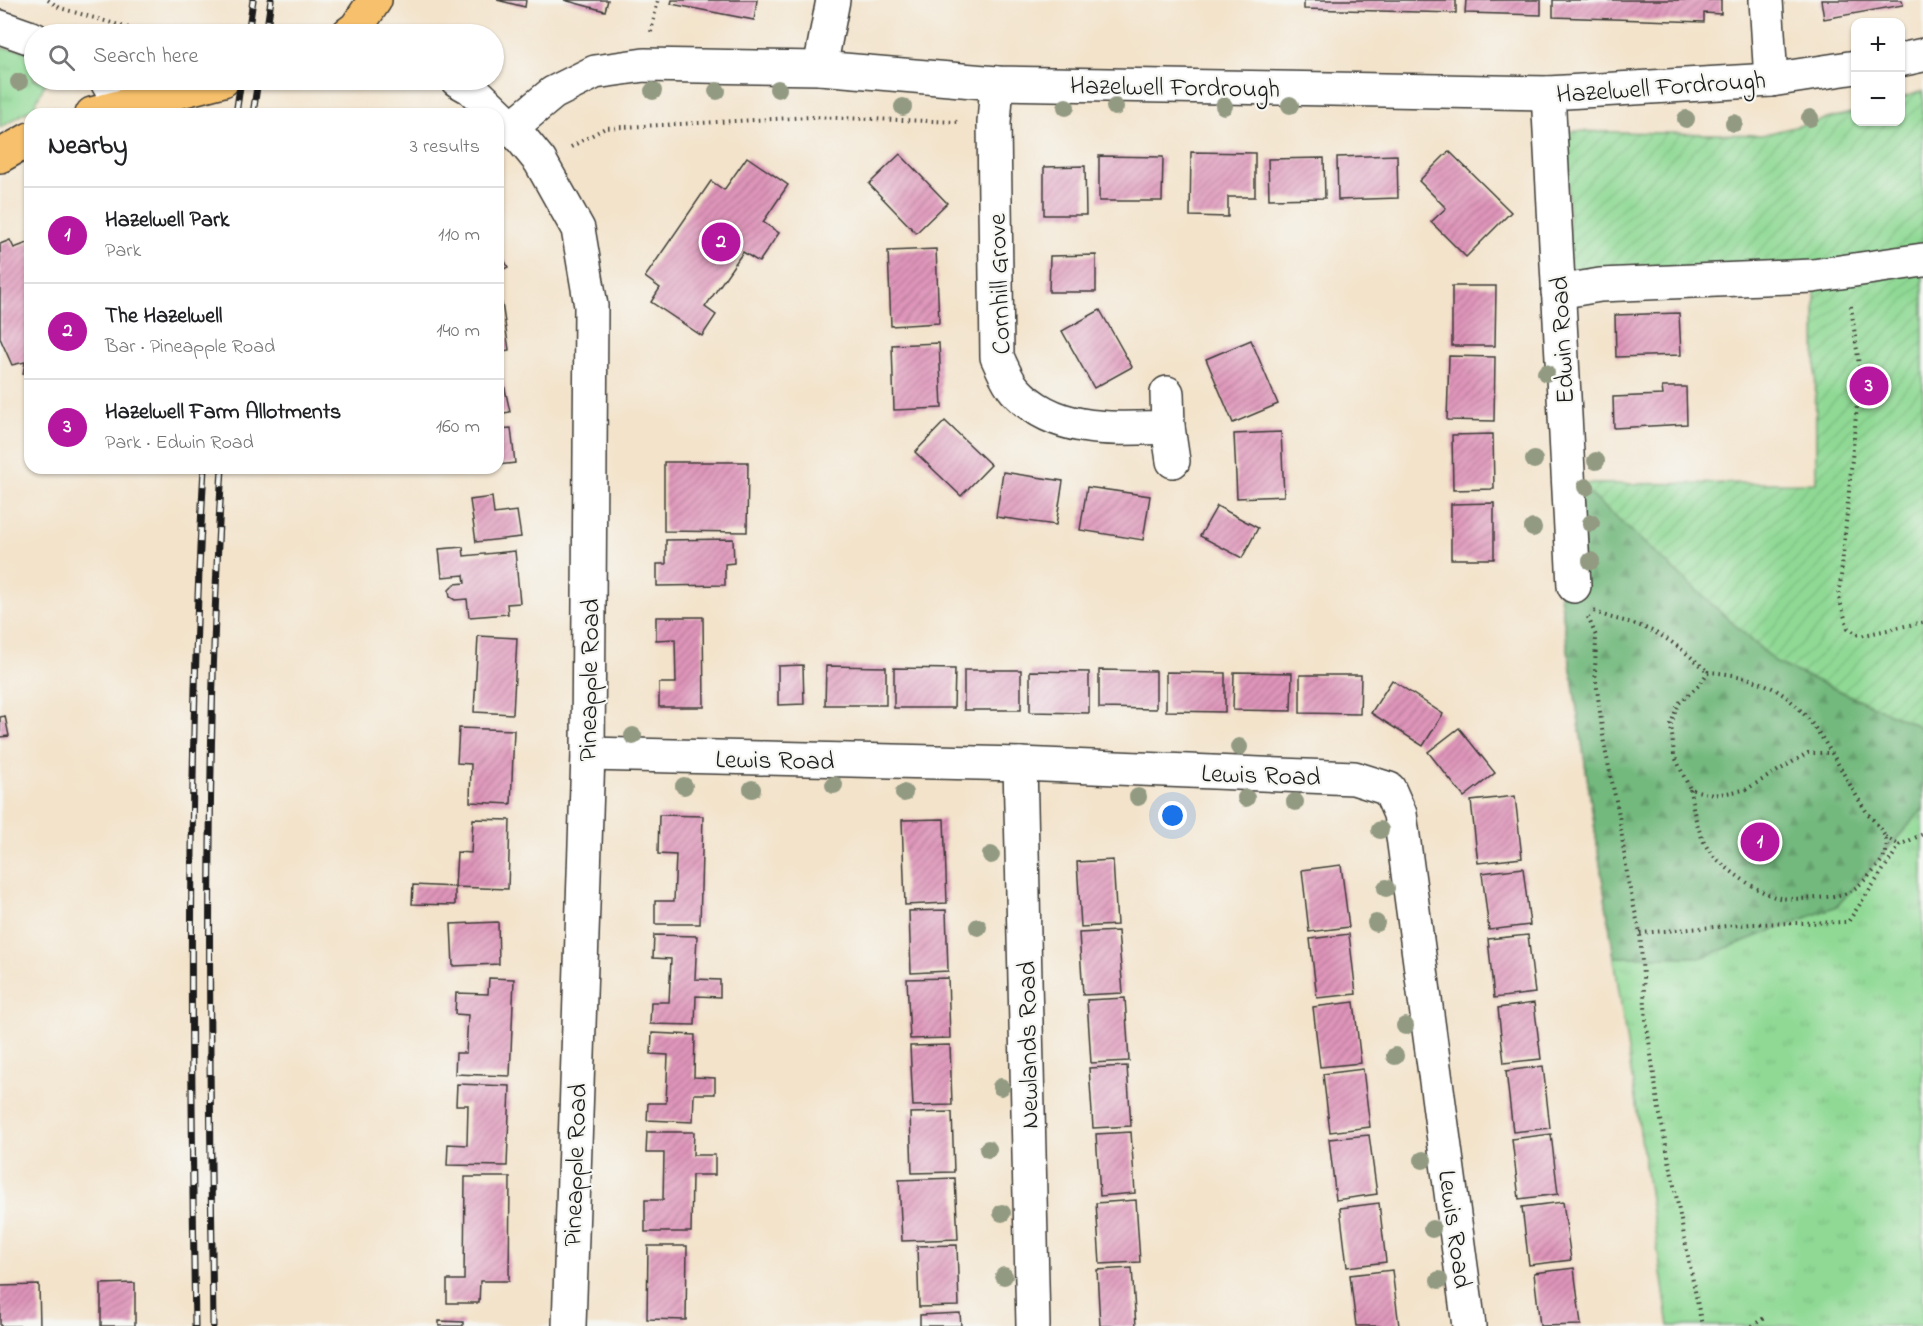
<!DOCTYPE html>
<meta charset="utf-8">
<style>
body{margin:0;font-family:"Indie Flower",sans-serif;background:#f6f6f6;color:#202124}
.controls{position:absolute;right:18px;top:18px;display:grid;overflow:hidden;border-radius:12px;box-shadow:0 2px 4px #0004}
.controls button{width:54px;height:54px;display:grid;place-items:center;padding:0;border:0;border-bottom:2px solid #e0e0e0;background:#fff;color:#202124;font:30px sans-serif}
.you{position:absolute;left:1173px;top:816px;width:21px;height:21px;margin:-15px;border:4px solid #fff;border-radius:50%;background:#1a73e8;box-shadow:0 0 0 9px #1a73e833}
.badge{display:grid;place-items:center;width:39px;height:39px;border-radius:50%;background:#b5179e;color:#fff;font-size:20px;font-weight:700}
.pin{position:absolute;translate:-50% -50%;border:3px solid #fff;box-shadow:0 2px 6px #0006}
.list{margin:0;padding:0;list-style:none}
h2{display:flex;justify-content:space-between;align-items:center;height:78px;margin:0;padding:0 24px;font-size:26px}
h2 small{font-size:20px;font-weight:400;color:#757577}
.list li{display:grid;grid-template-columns:39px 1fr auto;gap:18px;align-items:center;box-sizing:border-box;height:96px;padding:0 24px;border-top:2px solid #e0e0e0}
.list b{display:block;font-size:22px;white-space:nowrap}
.list p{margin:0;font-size:20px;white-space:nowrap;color:#757577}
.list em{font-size:20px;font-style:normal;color:#757577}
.icon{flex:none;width:33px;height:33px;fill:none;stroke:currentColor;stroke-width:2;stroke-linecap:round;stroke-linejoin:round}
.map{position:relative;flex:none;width:1923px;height:1326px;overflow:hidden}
.search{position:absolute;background:#fff;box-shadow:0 2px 4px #0004;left:24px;top:24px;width:480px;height:66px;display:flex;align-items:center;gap:15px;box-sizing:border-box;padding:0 21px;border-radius:33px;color:#757577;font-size:22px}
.panel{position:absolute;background:#fff;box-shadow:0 2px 4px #0004;left:24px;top:108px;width:480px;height:366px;border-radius:18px}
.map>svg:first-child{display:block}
</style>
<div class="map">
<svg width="1923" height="1326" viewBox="0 0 1923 1326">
<defs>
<pattern id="grass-tufts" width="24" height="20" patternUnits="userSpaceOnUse" patternTransform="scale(1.5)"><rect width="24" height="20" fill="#8fd994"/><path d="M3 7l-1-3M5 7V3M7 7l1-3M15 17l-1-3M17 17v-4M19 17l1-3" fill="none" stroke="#7bba7f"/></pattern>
<pattern id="forest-firs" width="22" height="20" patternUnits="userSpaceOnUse" patternTransform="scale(1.5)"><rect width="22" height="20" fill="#73b97e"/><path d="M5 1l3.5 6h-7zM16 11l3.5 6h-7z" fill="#639e6c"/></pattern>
<pattern id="garden-furrows" width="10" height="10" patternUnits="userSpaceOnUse" patternTransform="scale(1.5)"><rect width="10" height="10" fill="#8fd994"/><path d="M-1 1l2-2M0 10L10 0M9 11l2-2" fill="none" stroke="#7bba7f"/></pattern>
<pattern id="building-hatch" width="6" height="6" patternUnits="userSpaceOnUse" patternTransform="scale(1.5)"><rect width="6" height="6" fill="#df95ba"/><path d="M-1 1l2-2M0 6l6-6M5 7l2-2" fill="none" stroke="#b47996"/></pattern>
</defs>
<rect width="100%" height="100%" fill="#f6f6f2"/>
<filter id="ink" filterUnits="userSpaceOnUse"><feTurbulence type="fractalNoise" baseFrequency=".0167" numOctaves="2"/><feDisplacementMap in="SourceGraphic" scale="12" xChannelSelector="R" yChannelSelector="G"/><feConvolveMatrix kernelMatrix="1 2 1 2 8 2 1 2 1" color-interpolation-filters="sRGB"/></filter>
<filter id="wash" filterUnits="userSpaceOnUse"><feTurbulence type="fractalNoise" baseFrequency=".008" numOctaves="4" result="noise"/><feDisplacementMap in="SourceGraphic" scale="24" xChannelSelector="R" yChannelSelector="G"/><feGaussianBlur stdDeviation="1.35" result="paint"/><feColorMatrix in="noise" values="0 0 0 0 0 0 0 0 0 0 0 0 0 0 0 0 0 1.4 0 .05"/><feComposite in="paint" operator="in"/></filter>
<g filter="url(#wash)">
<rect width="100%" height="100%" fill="#f3e3cb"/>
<g fill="url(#grass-tufts)" stroke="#567a58" stroke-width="1.5">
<polygon points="0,48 26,50 34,60 34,80 47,80 33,108 0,128"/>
<polygon points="1579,484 1777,663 1923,728 1923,1326 1669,1326 1558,582"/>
</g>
<polygon fill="url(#forest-firs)" stroke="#486a4d" stroke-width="1.5" points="1579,484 1777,663 1923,728 1923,809 1837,906 1703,957 1614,957 1558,582"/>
<polygon fill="url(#garden-furrows)" stroke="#567a58" stroke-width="1.5" points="1923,91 1923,728 1777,663 1579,484 1816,483 1815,289 1570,283 1567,131 1762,135 1855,112 1856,122 1900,122 1901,98"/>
<g id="blocks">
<g fill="url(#building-hatch)">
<polygon points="497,0 526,0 525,7"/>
<polygon points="564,0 608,0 605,11"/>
<polygon points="672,0 757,0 754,20 671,4"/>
<polygon points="1304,0 1456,0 1456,13 1304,9"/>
<polygon points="1466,0 1541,0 1541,15 1465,13"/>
<polygon points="1553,0 1721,0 1721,14 1704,13 1704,22 1553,17"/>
<polygon points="1821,0 1902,0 1903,5 1824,19"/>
<polygon points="1449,151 1511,212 1466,257 1431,222 1446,208 1419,181"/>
<polygon points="1191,152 1255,153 1255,197 1228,197 1228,217 1190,216"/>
<polygon points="900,154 947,203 916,233 869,184"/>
<polygon points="1397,155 1398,198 1338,200 1337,157"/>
<polygon points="1099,156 1163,157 1162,201 1099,201"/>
<polygon points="747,157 788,185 763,222 779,233 759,262 743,252 705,307 716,315 702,336 651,302 660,288 645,277 711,181 724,190"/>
<polygon points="1324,158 1325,198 1269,199 1268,159"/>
<polygon points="1085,166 1086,215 1044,215 1044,167"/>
<polygon points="10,240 14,248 30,242 30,374 23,374 25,362 12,365 0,338 0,244"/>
<polygon points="498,248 508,267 498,272"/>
<polygon points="936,249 939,323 891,326 888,251"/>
<polygon points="1096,255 1096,292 1049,292 1050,256"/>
<polygon points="1452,286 1496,286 1495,346 1452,346"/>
<polygon points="498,303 502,303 509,350 498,352"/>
<polygon points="1100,310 1132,367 1094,388 1062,331"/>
<polygon points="1679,313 1681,355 1616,357 1615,315"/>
<polygon points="1251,340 1278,404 1233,423 1206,359"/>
<polygon points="939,343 942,408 894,410 892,345"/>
<polygon points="1449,356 1495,357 1494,421 1447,420"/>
<polygon points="502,375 510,412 498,414 498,376"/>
<polygon points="1662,387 1686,387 1687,424 1614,428 1613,397 1663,395"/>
<polygon points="945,421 991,465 961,496 915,452"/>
<polygon points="511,428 515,463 498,465 498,429"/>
<polygon points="1281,432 1284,496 1237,498 1234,434"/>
<polygon points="1493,434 1494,489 1453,490 1452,435"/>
<polygon points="664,462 748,462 747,532 664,531"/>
<polygon points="1003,472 1063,481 1056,525 996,517"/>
<polygon points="1087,487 1150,496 1143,540 1080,530"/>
<polygon points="492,497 494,514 517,511 521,537 476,542 470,500"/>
<polygon points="1494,503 1494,559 1451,559 1451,504"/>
<polygon points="1217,506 1258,528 1242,558 1200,536"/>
<polygon points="733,539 734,563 725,564 725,585 657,586 657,564 666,564 666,540"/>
<polygon points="463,547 464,556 515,551 520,603 507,604 508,614 469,617 467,599 455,600 450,597 449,590 455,584 465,583 464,575 442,577 439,549"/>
<polygon points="656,617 703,617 704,707 659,707 659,683 676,683 675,639 656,640"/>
<polygon points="478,636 517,638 513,714 474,712"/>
<polygon points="803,665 804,704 778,705 778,666"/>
<polygon points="826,666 886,667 886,705 825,705"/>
<polygon points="894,668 955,669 954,708 894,708"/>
<rect x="964" y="670" width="57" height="40"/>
<polygon points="1099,670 1156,671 1156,709 1099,708"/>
<polygon points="1030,671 1089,672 1089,713 1030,712"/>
<polygon points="1166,672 1225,673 1225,712 1166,711"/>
<polygon points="1234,672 1292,673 1291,711 1233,710"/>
<polygon points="1300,675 1361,675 1360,714 1300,713"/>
<polygon points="1392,680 1443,714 1423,746 1371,713"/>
<polygon points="5,716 9,736 0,737 0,717"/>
<polygon points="459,728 514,730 511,804 470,802 471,764 457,763"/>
<polygon points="1459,728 1495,773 1464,797 1428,752"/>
<polygon points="1515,796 1522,858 1478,863 1471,801"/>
<polygon points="659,815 703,816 700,924 655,924 655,901 674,901 676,855 658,854"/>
<polygon points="473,819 510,820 508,889 455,887 457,852 471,853"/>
<polygon points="944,819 947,903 905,905 902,820"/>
<polygon points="1113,860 1117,925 1081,927 1077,862"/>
<polygon points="1341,865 1349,927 1309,932 1302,870"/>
<polygon points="1523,868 1530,925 1489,930 1482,873"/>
<polygon points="413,885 455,887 455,905 412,904"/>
<polygon points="946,910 948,971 911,973 909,911"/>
<polygon points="498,922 499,964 453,966 451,924"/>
<polygon points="1118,931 1123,993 1083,995 1079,933"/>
<polygon points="1349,934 1356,994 1317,998 1310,939"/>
<polygon points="654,935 697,936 695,979 720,980 720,997 696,996 695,1025 650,1024 651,1002 669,1002 671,959 653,958"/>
<polygon points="1528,935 1535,993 1494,998 1488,939"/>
<polygon points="489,978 514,979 510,1076 455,1074 456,1053 466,1053 468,1015 455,1014 456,993 488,994"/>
<polygon points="948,978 950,1038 910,1039 907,979"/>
<polygon points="1125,998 1129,1061 1091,1063 1087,1000"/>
<polygon points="1354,1002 1361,1063 1320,1067 1313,1007"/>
<polygon points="1534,1003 1541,1059 1504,1063 1498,1008"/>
<polygon points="652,1033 695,1035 694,1077 715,1078 715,1094 694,1094 693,1122 647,1120 648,1103 666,1103 668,1055 651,1054"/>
<polygon points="950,1045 952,1105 913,1106 910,1046"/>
<polygon points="1127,1066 1131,1126 1093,1128 1089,1068"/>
<polygon points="1543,1066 1550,1128 1513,1132 1506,1071"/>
<polygon points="1363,1069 1370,1127 1330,1132 1323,1074"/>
<polygon points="457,1084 510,1086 507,1166 447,1165 448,1144 467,1145 468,1105 456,1105"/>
<polygon points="952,1112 954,1172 912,1173 910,1113"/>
<polygon points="647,1132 694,1132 693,1155 715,1155 715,1175 692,1175 691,1232 645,1232 645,1200 663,1200 664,1153 646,1153"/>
<polygon points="1131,1132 1135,1193 1100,1196 1096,1134"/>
<polygon points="1551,1134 1558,1194 1519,1199 1512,1139"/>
<polygon points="1369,1135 1377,1194 1336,1200 1329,1139"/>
<polygon points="465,1177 510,1177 509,1281 480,1281 479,1303 447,1303 447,1280 464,1280"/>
<polygon points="955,1178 958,1239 902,1241 899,1180"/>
<polygon points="1136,1200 1140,1262 1100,1264 1096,1203"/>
<polygon points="1563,1202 1571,1260 1529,1265 1522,1207"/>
<polygon points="1379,1203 1386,1262 1347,1267 1340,1208"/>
<polygon points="957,1245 959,1306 919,1307 917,1246"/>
<polygon points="648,1246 687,1246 686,1320 647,1319"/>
<polygon points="1132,1268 1136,1326 1100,1326 1097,1270"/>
<polygon points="1574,1268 1581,1325 1540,1326 1534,1273"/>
<polygon points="1392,1270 1399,1326 1356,1326 1350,1275"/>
<polygon points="135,1283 135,1326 101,1326 101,1284"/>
<polygon points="39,1285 40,1326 0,1326 0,1286"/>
<polygon points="960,1313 961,1326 920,1326 920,1315"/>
<polygon points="439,1321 463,1322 463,1326 439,1326"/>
</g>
</g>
</g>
<g filter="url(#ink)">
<use href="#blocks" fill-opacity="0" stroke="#3c3a36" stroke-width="1.5"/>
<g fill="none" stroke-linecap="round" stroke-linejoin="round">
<g stroke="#3c3a36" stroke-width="36">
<g id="minor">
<polyline points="1766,0 1771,80"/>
<polyline points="0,27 34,39"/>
<polyline points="1900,60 1923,55"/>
<polyline points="820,68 833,0"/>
<polyline points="106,80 120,105"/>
<polyline points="457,80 471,88 512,127 540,161 578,229 591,306 588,754 569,1326"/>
<path d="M997 83 994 123 997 357C1002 367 1007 381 1015 390 1054 434 1114 429 1168 427L1167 393"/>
<polyline points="1548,93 1574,586"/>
<polyline points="512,127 553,93 595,72 644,65 820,68 997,83 1548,93 1771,80 1856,67"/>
<polyline points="1558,292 1600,285 1813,276 1923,260"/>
<polyline points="1168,427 1173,461"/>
<polyline points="588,754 1020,764 1354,778 1389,789 1400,814 1469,1326"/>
<polyline points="1020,764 1033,1326"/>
</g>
</g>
<g stroke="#3c3a36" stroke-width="36">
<g id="major">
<polyline points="348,34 356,28 375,0"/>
<polyline points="92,114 223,80"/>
<polyline points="0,156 30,139"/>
</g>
</g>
<g stroke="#3c3a36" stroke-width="4" stroke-dasharray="1.5 4.5" stroke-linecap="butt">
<polyline points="48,0 60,8 150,34"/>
<polyline points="651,32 658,0"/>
<polyline points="571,147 605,128 811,117 960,122"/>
<polyline points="1851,306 1860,373 1839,598 1848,628 1860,636 1923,622"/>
<path d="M1594 611C1610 619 1620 619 1634 624 1664 633 1686 652 1708 672"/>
<polyline points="1588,617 1596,636 1595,673 1604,744 1619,815 1628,881 1640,933 1646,1020 1659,1110 1702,1326"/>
<path d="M1690 789C1692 806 1698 834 1708 849 1719 865 1756 891 1775 897 1787 901 1835 898 1847 893 1860 887 1879 867 1885 855 1887 851 1887 841 1885 837 1881 828 1872 819 1866 811 1842 775 1825 732 1792 702 1770 681 1737 674 1708 672L1700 684 1678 704 1671 724 1674 755 1690 789 1713 795 1745 790 1808 753H1832"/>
<polyline points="1885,837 1900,845"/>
<polyline points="1640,933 1752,924 1848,922 1900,845 1923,834"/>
<polyline points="1752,1326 1764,1318"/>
</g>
<use href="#minor" stroke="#fff" stroke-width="33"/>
<use href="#major" stroke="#f7c06c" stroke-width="33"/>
<g stroke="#1c1c1c" stroke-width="7">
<g id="rail">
<polyline points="248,34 253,0"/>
<polyline points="266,34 271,0"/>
<polyline points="236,114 241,80"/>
<polyline points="253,114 258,80"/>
<path d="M195 1326C190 1040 188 754 204 468"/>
<path d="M213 1326C209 1040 205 754 222 468"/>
</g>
</g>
<use href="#rail" stroke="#f6f6f2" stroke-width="4.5" stroke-dasharray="14" stroke-linecap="butt"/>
</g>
<g fill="#939a82">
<circle cx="19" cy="82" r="9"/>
<circle cx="778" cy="89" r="9"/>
<circle cx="653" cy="91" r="9"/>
<circle cx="717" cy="91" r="9"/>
<circle cx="1290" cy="105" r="9"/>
<circle cx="1224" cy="106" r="9"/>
<circle cx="903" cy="107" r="9"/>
<circle cx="1066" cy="107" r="9"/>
<circle cx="1115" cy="107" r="9"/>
<circle cx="1810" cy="118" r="9"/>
<circle cx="1686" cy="119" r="9"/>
<circle cx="1734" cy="123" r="9"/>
<circle cx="1546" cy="373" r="9"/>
<circle cx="1534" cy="460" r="9"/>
<circle cx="1596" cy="461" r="9"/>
<circle cx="1586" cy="487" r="9"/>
<circle cx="1591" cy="523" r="9"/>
<circle cx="1533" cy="528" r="9"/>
<circle cx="1591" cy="561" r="9"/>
<circle cx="633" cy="736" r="9"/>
<circle cx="1239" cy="747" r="9"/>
<circle cx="834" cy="785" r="9"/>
<circle cx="684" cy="786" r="9"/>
<circle cx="752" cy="789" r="9"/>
<circle cx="904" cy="793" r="9"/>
<circle cx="1138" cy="797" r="9"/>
<circle cx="1246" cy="798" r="9"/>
<circle cx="1295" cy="802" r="9"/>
<circle cx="1380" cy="830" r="9"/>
<circle cx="991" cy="855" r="9"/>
<circle cx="1386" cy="888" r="9"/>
<circle cx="1376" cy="923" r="9"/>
<circle cx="978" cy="927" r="9"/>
<circle cx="1405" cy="1026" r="9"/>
<circle cx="1395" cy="1056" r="9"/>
<circle cx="1001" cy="1087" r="9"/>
<circle cx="988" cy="1149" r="9"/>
<circle cx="1423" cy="1160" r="9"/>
<circle cx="1002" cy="1213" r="9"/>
<circle cx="1432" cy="1229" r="9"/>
<circle cx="1004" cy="1276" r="9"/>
<circle cx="1439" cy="1280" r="9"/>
</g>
</g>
<g text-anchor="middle" stroke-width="4.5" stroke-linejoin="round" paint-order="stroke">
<g font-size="26" fill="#1c1c1c" stroke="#f6f6f2">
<text transform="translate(1175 86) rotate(1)" y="9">Hazelwell Fordrough</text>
<text transform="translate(1661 86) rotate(-4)" y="9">Hazelwell Fordrough</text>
<text transform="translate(998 284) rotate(-92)" y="9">Cornhill Grove</text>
<text transform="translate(1561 340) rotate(-93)" y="9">Edwin Road</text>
<text transform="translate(588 680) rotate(-89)" y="9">Pineapple Road</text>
<text transform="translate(775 759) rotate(1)" y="9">Lewis Road</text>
<text transform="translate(1261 774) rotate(2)" y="9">Lewis Road</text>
<text transform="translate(1027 1045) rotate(-91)" y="9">Newlands Road</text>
<text transform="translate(574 1165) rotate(-88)" y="9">Pineapple Road</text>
<text transform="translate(1456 1229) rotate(82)" y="9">Lewis Road</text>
</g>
</g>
</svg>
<div class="controls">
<button>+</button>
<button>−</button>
</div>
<div class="you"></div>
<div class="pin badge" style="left:1760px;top:842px">1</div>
<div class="pin badge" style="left:721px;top:242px">2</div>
<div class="pin badge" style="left:1869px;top:386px">3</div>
<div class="search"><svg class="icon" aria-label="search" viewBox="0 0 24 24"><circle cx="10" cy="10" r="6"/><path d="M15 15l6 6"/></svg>Search here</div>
<section class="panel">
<h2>Nearby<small>3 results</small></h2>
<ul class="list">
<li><span class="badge">1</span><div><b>Hazelwell Park</b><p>Park</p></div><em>110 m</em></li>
<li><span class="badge">2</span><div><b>The Hazelwell</b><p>Bar · Pineapple Road</p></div><em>140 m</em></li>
<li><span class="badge">3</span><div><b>Hazelwell Farm Allotments</b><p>Park · Edwin Road</p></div><em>160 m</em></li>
</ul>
</section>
</div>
